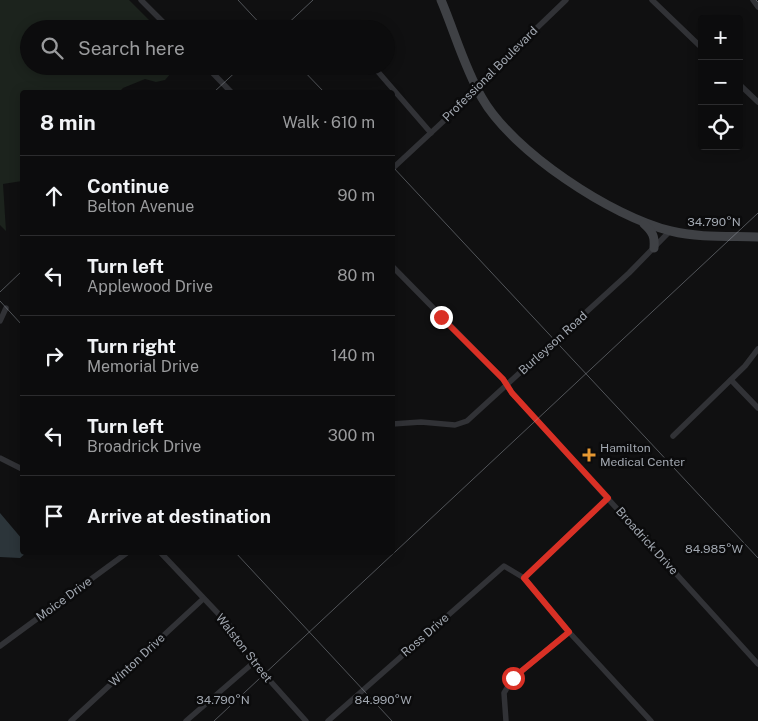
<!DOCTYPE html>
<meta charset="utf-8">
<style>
body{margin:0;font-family:"Public Sans",sans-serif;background:#151516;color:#f1f3f6}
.controls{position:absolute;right:15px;top:15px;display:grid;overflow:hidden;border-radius:5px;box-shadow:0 2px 12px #0003}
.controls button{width:45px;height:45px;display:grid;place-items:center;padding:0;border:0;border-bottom:1px solid #2c2c2e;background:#0c0c0d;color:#f1f3f6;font:25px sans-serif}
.stop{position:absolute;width:15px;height:15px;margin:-11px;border:4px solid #d93025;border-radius:50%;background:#fff}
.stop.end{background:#d93025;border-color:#fff;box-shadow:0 1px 5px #0008}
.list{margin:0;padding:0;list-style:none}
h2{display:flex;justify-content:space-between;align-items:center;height:65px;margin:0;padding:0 20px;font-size:21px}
h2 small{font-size:16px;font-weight:400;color:#9a9b9d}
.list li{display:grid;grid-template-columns:32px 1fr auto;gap:15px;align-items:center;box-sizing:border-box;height:80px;padding:0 20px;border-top:1px solid #2c2c2e}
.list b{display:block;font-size:19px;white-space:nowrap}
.list p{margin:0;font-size:16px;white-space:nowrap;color:#9a9b9d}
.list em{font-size:16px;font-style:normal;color:#9a9b9d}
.icon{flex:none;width:28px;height:28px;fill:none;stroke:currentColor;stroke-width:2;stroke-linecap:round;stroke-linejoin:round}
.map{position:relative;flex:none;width:758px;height:721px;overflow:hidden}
.search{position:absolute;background:#0c0c0d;box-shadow:0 2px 12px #0003;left:20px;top:20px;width:375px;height:55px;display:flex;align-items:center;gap:12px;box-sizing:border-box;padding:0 18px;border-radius:28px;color:#9a9b9d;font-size:19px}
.panel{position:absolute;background:#0c0c0d;box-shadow:0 2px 12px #0003;left:20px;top:90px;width:375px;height:465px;border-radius:5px}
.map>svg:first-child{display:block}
</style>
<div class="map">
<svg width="758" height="721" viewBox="0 0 758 721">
<rect width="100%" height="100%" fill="#101011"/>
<polygon fill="#1c231d" points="0,0 129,0 158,29 29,29 29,66 177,66 165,80 156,82 145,79 123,88 119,92 22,92 22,181 3,184 6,231 0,225"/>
<polygon fill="#2c353a" points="0,513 22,539 22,552 26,553 20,558 0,557"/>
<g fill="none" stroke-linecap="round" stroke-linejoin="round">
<g stroke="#313236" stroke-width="5.5">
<polyline points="141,0 170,29"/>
<polyline points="652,0 702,48"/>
<polyline points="753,0 758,7"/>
<polyline points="323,27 336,26 340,29"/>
<polyline points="206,66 231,92"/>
<polyline points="373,66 431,133"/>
<polyline points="739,84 758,102"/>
<polyline points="392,169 477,90 516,48 566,0"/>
<polyline points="392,266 503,379 512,393 758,664"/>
<polyline points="0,321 6,308"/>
<polyline points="731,380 758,408"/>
<polyline points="392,424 421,422 455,425 467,421 629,273 670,231"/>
<polyline points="673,436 745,366 758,349"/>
<polyline points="0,458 22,469"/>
<polyline points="160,552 230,626 246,654 306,721"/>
<polyline points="524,578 608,498"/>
<polyline points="0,646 128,552"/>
<polyline points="71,721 203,599"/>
<polyline points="186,721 253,663"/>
<polyline points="328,721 504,566 524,578 569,632 651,721"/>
<polyline points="506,721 504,693 513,678 569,632"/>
</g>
<g stroke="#3f4145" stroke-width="9">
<path d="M441 0C455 33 464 67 482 98 512 151 612 217 671 231 699 238 730 236 758 237"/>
<path d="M644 224C653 232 655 237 654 248"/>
</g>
</g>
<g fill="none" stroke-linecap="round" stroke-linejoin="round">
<polyline stroke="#d93025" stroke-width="6" points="441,317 503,379 512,393 608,498 524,578 569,632 513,678"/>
</g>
<path fill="none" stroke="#a2a8b1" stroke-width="1" stroke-opacity="0.45" d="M238 0 265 29M756 0 758 2M282 29 313 0M299 66 324 92M214 92 242 66M392 166 758 558M0 292 22 271M0 301 22 325M235 552 392 721M214 721 758 213"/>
<path fill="#e69832" stroke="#0b0b0c" stroke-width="2" d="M586.5 447.5h5v5h5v5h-5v5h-5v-5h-5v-5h5z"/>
<g text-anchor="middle" stroke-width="5" stroke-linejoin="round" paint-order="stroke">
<g font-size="12" fill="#a2a8b1" stroke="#0b0b0c">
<text transform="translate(490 74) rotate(-45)" y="4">Professional Boulevard</text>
<text transform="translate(553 343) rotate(-42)" y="4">Burleyson Road</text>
<text transform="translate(647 541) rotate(48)" y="4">Broadrick Drive</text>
<text transform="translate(64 599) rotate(-36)" y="4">Moice Drive</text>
<text transform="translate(425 635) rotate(-41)" y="4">Ross Drive</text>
<text transform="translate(244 648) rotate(52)" y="4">Walston Street</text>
<text transform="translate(137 660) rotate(-43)" y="4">Winton Drive</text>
</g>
<g font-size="12" fill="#a2a8b1" stroke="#0b0b0c" text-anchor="start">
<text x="600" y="452">Hamilton<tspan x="600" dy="14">Medical Center</tspan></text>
</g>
</g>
<g font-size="12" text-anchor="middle" fill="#a2a8b1" stroke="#0b0b0c" stroke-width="5" stroke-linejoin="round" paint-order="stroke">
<text x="714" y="226">34.790°N</text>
<text x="714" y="553">84.985°W</text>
<text x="383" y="704">84.990°W</text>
<text x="223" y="704">34.790°N</text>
</g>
</svg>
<div class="controls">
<button>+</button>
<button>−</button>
<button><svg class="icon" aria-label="locate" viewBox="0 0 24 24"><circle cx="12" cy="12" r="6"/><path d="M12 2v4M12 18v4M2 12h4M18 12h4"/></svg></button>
</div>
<div class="stop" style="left:513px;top:678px"></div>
<div class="stop end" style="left:441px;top:317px"></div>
<div class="search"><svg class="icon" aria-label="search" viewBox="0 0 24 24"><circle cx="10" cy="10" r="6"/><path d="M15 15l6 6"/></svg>Search here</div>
<section class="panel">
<h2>8 min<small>Walk · 610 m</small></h2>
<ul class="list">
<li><svg class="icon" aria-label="ahead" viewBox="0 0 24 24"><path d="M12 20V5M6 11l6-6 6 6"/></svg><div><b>Continue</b><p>Belton Avenue</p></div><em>90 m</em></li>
<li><svg class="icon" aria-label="left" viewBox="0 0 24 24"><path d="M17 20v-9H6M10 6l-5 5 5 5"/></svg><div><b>Turn left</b><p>Applewood Drive</p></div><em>80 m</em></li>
<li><svg class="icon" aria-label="right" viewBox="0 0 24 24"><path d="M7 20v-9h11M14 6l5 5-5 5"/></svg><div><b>Turn right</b><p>Memorial Drive</p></div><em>140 m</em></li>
<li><svg class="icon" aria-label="left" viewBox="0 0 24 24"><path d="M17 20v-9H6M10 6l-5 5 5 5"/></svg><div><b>Turn left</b><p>Broadrick Drive</p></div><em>300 m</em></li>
<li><svg class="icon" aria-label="arrive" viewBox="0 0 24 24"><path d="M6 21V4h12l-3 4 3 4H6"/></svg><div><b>Arrive at destination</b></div></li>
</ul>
</section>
</div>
